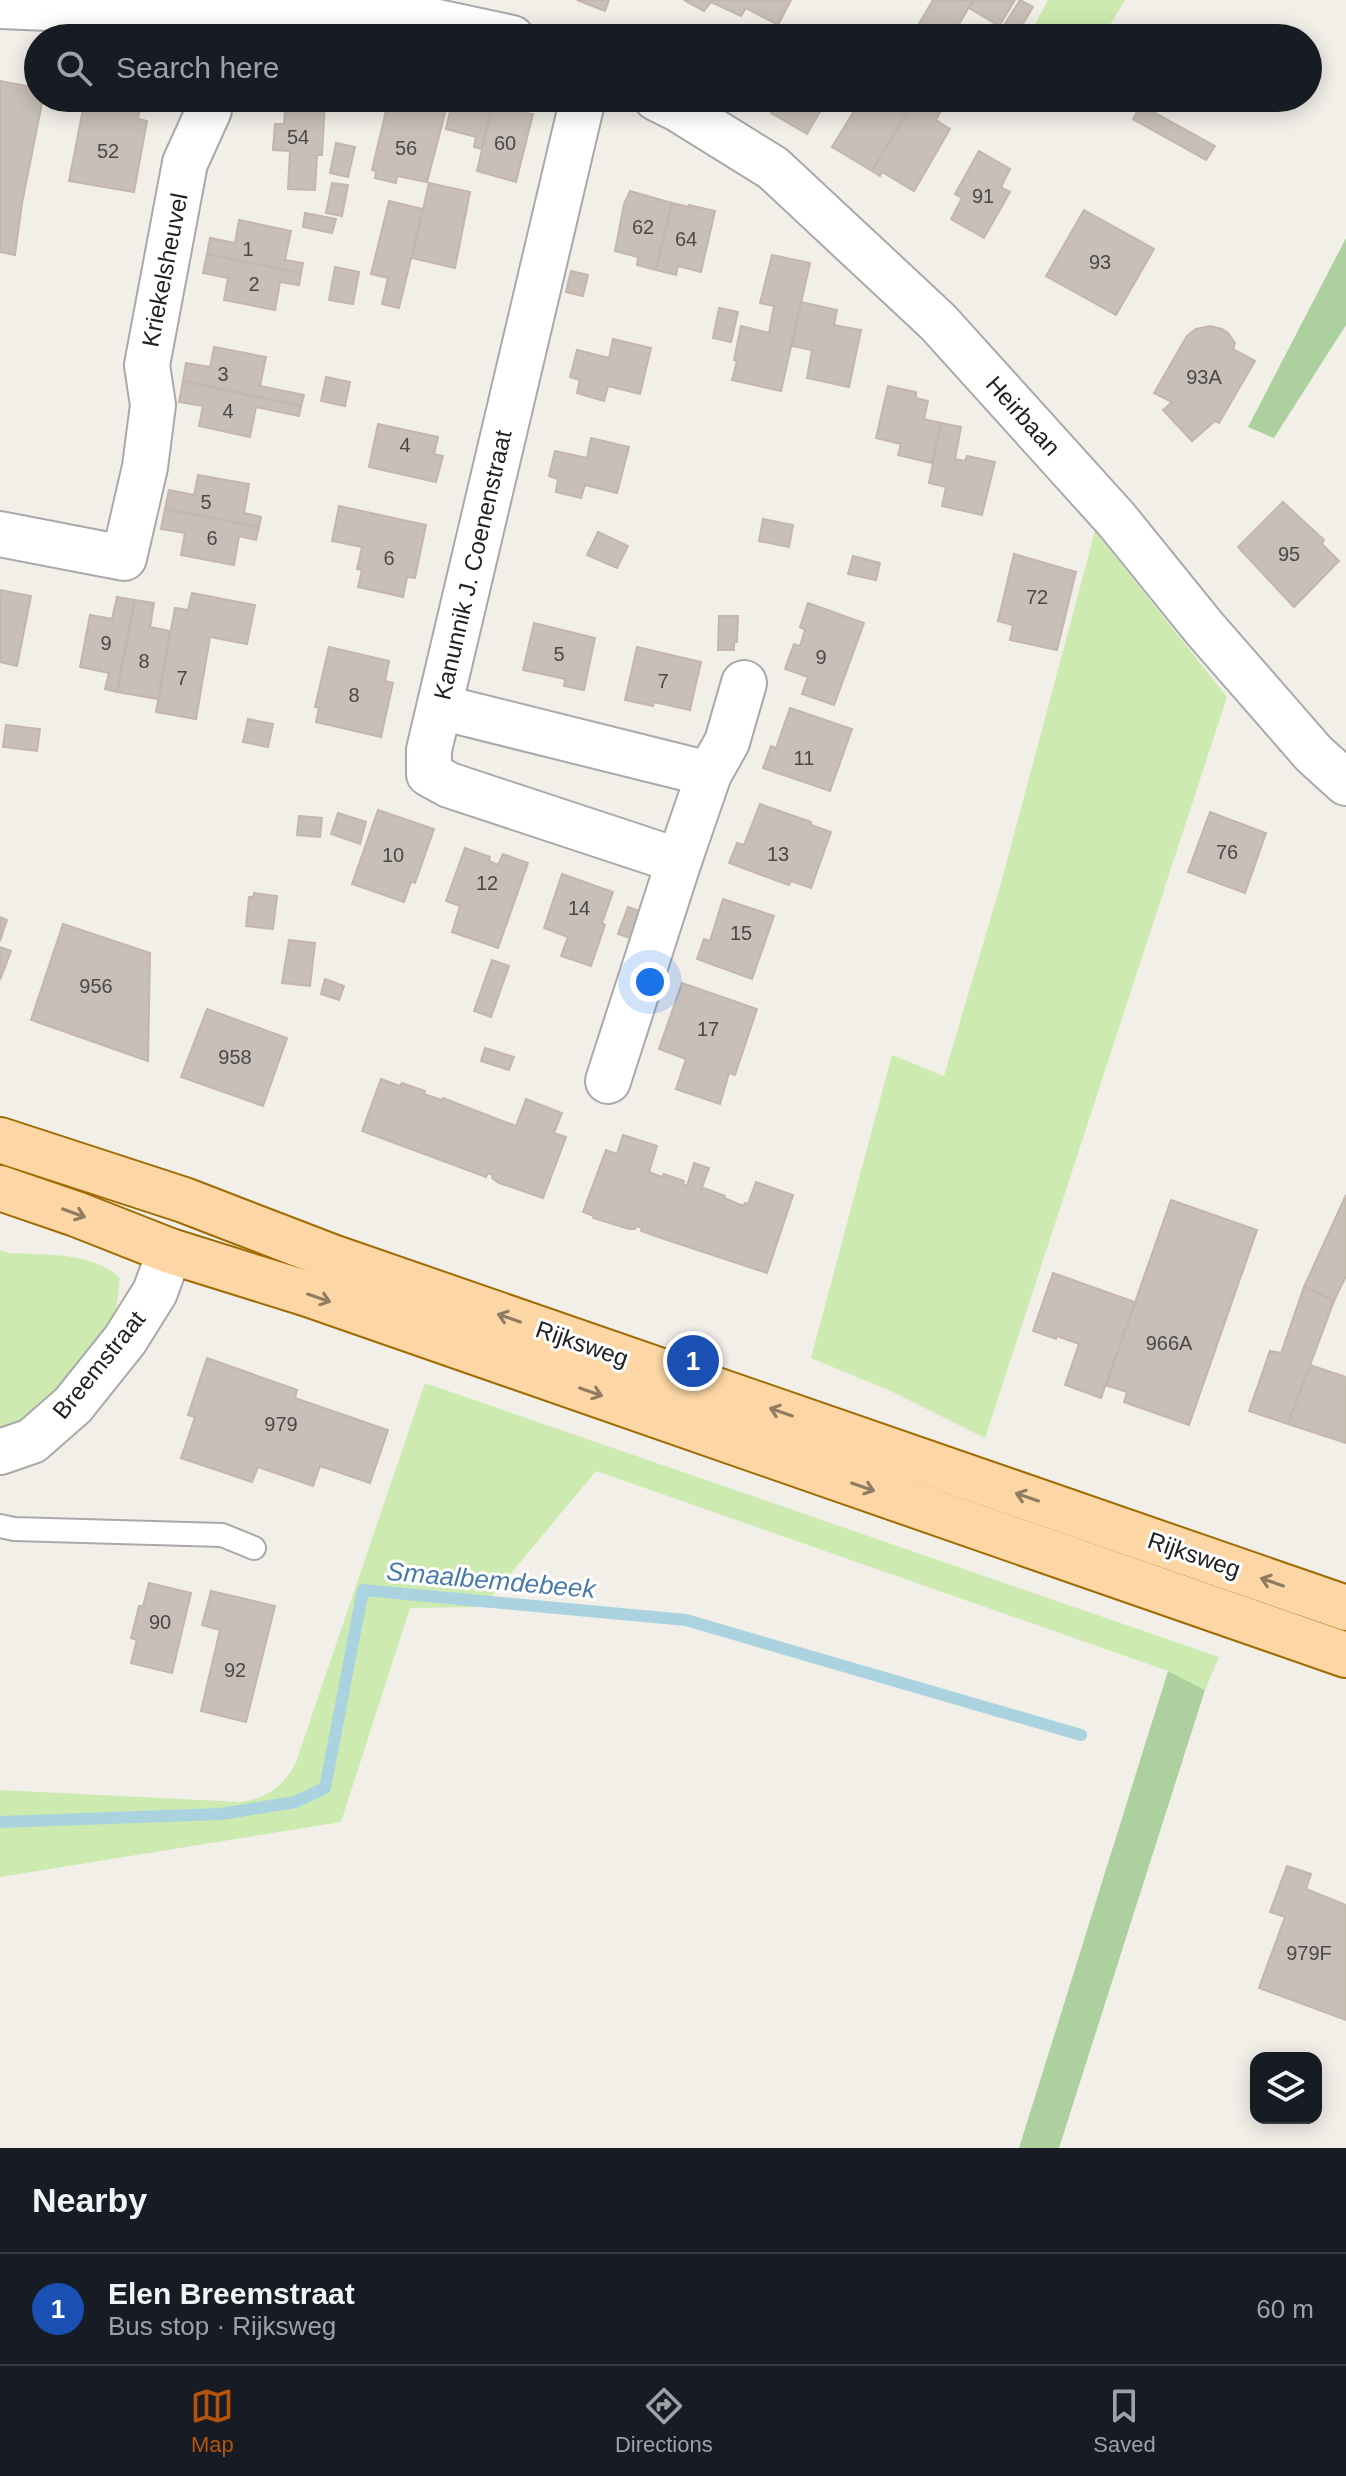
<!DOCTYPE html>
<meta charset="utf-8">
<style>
body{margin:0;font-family:Arial,sans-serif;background:#242831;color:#f1f3f6}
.controls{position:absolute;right:24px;bottom:24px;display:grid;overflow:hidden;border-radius:16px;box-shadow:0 4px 20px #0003}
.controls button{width:72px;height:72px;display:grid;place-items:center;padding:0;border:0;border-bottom:2px solid #363941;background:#171b24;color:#f1f3f6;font:40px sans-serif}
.you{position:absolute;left:650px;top:982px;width:28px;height:28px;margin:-20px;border:6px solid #fff;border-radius:50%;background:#1a73e8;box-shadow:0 0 0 12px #1a73e833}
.badge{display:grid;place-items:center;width:52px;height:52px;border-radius:50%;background:#b45309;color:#fff;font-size:26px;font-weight:700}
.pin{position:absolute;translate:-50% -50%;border:4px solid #fff;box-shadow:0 2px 8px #0006}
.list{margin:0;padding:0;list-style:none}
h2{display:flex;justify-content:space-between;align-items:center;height:104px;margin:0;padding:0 32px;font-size:34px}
h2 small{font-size:26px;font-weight:400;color:#9ea1a6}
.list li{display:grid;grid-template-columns:52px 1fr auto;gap:24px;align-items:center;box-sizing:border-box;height:112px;padding:0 32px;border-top:2px solid #363941}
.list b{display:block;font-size:30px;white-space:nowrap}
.list p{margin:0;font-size:26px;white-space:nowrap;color:#9ea1a6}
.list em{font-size:26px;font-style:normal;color:#9ea1a6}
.icon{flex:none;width:44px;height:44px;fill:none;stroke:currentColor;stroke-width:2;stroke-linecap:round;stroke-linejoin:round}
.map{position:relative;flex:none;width:1346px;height:2148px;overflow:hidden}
.search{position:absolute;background:#171b24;box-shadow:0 4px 20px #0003;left:24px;right:24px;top:24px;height:88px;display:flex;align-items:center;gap:20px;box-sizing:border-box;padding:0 28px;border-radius:44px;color:#9ea1a6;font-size:30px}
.sheet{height:216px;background:#171b24}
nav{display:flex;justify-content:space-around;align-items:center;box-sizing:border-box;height:112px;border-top:2px solid #363941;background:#171b24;font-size:22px;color:#9ea1a6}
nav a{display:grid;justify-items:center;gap:4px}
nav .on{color:#b45309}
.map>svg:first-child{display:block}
</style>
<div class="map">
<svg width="1346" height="2148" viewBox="0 0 1346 2148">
<rect width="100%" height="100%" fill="#f2efe9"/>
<g fill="#cdebb0">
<polygon points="1048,0 1125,0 1102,38 1028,38"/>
<polygon points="1095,531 1227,697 985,1438 893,1392 811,1358 892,1055 944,1076 1001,883"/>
<path d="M0 1250 9 1253C44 1255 94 1252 120 1278L115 1320 40 1413 0 1433Z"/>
<path d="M425 1383 1219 1657 1205 1690 1168 1671 596 1471 483 1607 410 1608 341 1822 0 1877V1790L241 1802C267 1798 284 1786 296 1762Z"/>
</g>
<g fill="#add19e">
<polygon points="1346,238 1346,325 1274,438 1248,427"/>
<polygon points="1168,1671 1205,1690 1059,2148 1019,2148"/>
</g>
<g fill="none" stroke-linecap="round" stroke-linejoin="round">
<polyline stroke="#aad3df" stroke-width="12" points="0,1822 221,1814 295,1802 325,1788 363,1590 686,1620 1081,1735"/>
</g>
<g fill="#c7bfb8" stroke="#c4b6ab" stroke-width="2">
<polygon points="577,0 609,0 605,11"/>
<polygon points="684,0 791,0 778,25 746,8 741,16 711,2 704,11"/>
<polygon points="933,0 973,0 951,38 925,38 914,32"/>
<polygon points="974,0 1015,0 999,26 969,8"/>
<polygon points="1020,0 1033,7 1018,32 1005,24"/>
<polygon points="0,81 38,88 38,98 43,98 22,203 15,255 0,252"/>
<polygon points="93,98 142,98 138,119 147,121 134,192 69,181 83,109 91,110"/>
<polygon points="389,98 449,98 427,182 397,176 396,183 375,178 376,171 372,170"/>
<polygon points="453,98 494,98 482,149 474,147 476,137 446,129"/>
<polygon points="494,98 528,98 525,113 533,114 516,182 477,171"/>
<polygon points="780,98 828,98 807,134 771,113"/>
<polygon points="862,98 916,98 872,171 832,147"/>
<polygon points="916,98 947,100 936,120 950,129 914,191 882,172 880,176 872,171"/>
<polygon points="1010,98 1028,98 1023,106"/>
<polygon points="286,99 325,102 322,155 317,155 315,190 288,189 290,151 273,150 275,124 284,124"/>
<polygon points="1141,105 1215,146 1206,160 1133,119"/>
<polygon points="336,143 355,147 348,177 330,173"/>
<polygon points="979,151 1010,169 1001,187 1010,192 984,238 951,219 962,198 955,194"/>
<polygon points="332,183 348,185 342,216 326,213"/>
<polygon points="429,183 470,192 455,268 412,258"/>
<polygon points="630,191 672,203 656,270 637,265 638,257 615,251 624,204"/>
<polygon points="389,201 423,209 399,308 382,304 388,278 371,274"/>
<polygon points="672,203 689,207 689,205 715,211 701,272 678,266 676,275 656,270"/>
<polygon points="1084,210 1154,249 1116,315 1046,276"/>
<polygon points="305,213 336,219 332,233 303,227"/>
<polygon points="239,220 291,231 285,260 303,263 301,273 207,254 210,238 235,243"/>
<polygon points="207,254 301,273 299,285 280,282 275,310 224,300 228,278 203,273"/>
<polygon points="772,255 810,263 781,391 732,380 737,361 734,360 741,326 769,333 774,306 760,303"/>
<polygon points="335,267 359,272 353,304 329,300"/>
<polygon points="571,271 588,275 583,296 566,292"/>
<polygon points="801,302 837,310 834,325 861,330 849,387 807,378 812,350 792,346"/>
<polygon points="719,308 738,312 731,342 713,338"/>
<polygon points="1210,326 1222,329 1228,333 1235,343 1233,349 1255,361 1219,423 1215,421 1192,441 1163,410 1172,402 1154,393 1187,336 1196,329"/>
<polygon points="613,339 651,348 640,394 608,386 604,401 577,393 580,380 570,377 577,350 609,358"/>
<polygon points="214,347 266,357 260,386 304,395 301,406 183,381 186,363 210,367"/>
<polygon points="326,377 350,382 345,406 321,401"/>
<polygon points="183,381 301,406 299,416 256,407 250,437 199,426 203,406 179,402"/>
<polygon points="888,386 916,392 916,398 928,401 924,419 941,423 932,463 898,455 901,444 876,438"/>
<polygon points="941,423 961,427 955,459 965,461 967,456 995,462 982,515 942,506 946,487 929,483"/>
<polygon points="378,424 438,437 434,454 443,456 436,482 369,467"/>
<polygon points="591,438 629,447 617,493 585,485 581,498 556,492 558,479 549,476 555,451 587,458"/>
<polygon points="198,475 249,484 244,513 261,517 259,527 165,509 169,490 194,495"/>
<polygon points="1283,502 1324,540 1322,544 1339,561 1294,607 1238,547"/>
<polygon points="339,506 426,525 415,578 407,577 403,597 358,587 362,570 357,569 362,547 332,541"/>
<polygon points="165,509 259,527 256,540 239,536 234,565 181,555 185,533 161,529"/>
<polygon points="763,519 793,525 789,547 759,541"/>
<polygon points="598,532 628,546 617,568 587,555"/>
<polygon points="1014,554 1076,572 1057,650 1010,640 1013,625 998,621"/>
<polygon points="853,556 880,563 876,580 848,574"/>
<polygon points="0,590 31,596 17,666 0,662"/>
<polygon points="192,593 255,605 247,644 210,637 196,719 156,712 175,608 188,610"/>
<polygon points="117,597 135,600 117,692 105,689 109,673 80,667 90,615 112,619"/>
<polygon points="135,600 154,603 150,627 170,631 158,699 117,692"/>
<polygon points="808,603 864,623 834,705 802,694 808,677 785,669 794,644 800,646 805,630 800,627"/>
<polygon points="719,616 738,616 737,642 734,642 734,650 718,650"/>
<polygon points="534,623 595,638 584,690 564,686 565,679 523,670"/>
<polygon points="329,647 389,661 385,681 393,683 381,737 316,722 319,708 315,707"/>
<polygon points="637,647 701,662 690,710 654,702 653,706 625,700"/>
<polygon points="790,708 852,729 830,791 763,768 771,746 776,748"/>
<polygon points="248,719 273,724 268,747 243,742"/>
<polygon points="6,725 40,729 37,751 3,747"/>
<polygon points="760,804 811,822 811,825 831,832 811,888 791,881 789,885 729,863 737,843 744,845"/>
<polygon points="378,810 434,829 415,883 411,882 404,902 352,884"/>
<polygon points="1210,812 1266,833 1245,893 1188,872"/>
<polygon points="338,813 366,822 360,844 331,834"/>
<polygon points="299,816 322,818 320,837 297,835"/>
<polygon points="465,848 490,857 489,861 498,865 503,854 528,863 498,948 452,932 460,906 446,901"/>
<polygon points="562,874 613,892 602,923 605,925 591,966 561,956 568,937 544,928"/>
<polygon points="254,893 277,896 273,929 246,926 249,897 253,897"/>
<polygon points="723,899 774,916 752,979 697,959 704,939 710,941"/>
<polygon points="628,907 643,912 633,939 618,934"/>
<polygon points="0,917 7,920 0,941"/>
<polygon points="63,924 150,953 148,1061 31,1020"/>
<polygon points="289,940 315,943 310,986 282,983"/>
<polygon points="0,947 11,951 0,980"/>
<polygon points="492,960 509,966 491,1017 474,1011"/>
<polygon points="325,979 344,986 339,1000 321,994"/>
<polygon points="682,983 757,1009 735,1075 729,1073 720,1104 676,1089 686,1059 659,1049"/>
<polygon points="207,1009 287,1038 263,1106 181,1077"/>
<polygon points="485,1048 514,1057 509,1070 481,1061"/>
<polygon points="381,1079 400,1086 402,1083 425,1091 424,1094 442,1100 443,1098 516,1126 526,1099 562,1113 554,1133 566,1137 543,1198 499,1183 492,1178 493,1175 488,1173 486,1177 362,1131"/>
<polygon points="623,1135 657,1146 649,1172 662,1177 664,1174 684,1181 683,1184 687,1186 694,1163 709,1168 701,1190 704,1188 725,1196 724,1198 743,1206 745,1203 748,1204 756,1182 793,1195 767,1273 661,1238 641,1231 642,1228 637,1226 635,1229 629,1229 593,1218 594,1216 583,1212 606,1150 617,1154"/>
<polygon points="1346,1195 1346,1276 1334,1301 1304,1287"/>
<polygon points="1171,1200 1257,1230 1189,1425 1124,1402 1127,1392 1106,1385"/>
<polygon points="1053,1273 1135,1302 1101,1398 1065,1385 1079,1344 1057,1336 1056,1339 1033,1331"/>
<polygon points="1304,1287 1334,1301 1288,1424 1249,1411 1270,1351 1281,1353"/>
<polygon points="207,1358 297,1390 295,1398 388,1430 370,1483 320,1466 313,1486 258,1467 252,1482 181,1458 195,1417 188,1415"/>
<polygon points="1310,1365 1346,1377 1346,1443 1288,1424"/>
<polygon points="149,1583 191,1593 172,1673 131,1663 137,1640 131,1638 139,1606 143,1606"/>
<polygon points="211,1591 275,1606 246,1722 201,1711 220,1630 202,1625"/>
<polygon points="1287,1866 1311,1874 1306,1889 1346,1905 1346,2020 1259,1988 1285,1917 1270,1912"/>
</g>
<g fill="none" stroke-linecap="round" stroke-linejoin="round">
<g stroke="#a9a9a9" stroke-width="26">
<polyline id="service" points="0,1526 14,1529 222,1535 254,1548"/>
</g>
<g stroke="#a9a9a9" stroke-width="48">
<g id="minor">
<polyline points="0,6 120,11 336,10 428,20 512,38"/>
<polyline points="583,98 429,750 429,774 449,785 679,861"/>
<polyline points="656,98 678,109 773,168 938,322 1116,519 1205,629 1314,754 1346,783"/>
<polyline points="0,534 124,558 145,467 153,405 147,365 185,163 209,110 210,98"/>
<polyline points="440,707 709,774"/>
<polyline points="608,1081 679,861 709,774 727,742 744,683"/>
<polyline points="0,1452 32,1441 73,1405 125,1340 155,1292 170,1251"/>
</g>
</g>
<g stroke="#a06b00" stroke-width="48">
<g id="primary">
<polyline points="0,1140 184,1200 332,1257 1346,1608"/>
<polyline points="0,1188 76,1214 170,1251 308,1294 1346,1655"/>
</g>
</g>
<use href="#service" stroke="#fff" stroke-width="22"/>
<use href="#minor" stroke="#fff" stroke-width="44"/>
<use href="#primary" stroke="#fcd6a4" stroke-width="44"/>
</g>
<defs><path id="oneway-shaft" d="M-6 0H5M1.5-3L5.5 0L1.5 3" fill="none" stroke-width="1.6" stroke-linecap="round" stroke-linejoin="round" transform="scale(2)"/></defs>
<g stroke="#8f7c63">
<use href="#oneway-shaft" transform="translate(74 1213) rotate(20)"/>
<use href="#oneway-shaft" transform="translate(319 1298) rotate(19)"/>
<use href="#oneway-shaft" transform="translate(509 1318) rotate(-161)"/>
<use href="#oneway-shaft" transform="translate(591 1392) rotate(19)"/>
<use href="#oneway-shaft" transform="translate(781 1412) rotate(-161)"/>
<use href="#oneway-shaft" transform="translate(863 1487) rotate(19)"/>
<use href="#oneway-shaft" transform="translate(1027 1497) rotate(-161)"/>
<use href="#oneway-shaft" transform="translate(1272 1582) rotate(-161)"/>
</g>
<g text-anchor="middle" stroke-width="6" stroke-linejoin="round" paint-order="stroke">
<g font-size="20" fill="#4b4948">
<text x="298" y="144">54</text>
<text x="505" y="150">60</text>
<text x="406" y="155">56</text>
<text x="108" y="158">52</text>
<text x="983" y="203">91</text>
<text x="643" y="234">62</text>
<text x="686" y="246">64</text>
<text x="248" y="256">1</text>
<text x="1100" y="269">93</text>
<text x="254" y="291">2</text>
<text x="223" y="381">3</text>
<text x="1204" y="384">93A</text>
<text x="228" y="418">4</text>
<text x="405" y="452">4</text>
<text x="206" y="509">5</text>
<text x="212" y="545">6</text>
<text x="1289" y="561">95</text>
<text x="389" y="565">6</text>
<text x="1037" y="604">72</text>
<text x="106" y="650">9</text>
<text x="559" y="661">5</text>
<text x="821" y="664">9</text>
<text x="144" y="668">8</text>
<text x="182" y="685">7</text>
<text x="663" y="688">7</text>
<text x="354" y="702">8</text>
<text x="804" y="765">11</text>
<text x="1227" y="859">76</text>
<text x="778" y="861">13</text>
<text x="393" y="862">10</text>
<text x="487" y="890">12</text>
<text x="579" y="915">14</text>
<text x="741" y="940">15</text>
<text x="96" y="993">956</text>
<text x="708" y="1036">17</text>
<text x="235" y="1064">958</text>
<text x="1169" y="1350">966A</text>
<text x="281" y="1431">979</text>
<text x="160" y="1629">90</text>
<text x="235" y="1677">92</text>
<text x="1309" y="1960">979F</text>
</g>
<g font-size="24" fill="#222" stroke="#fff">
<text transform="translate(165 270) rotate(-79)" y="8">Kriekelsheuvel</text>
<text transform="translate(1023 416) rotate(48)" y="8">Heirbaan</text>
<text transform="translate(473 565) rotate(-77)" y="8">Kanunnik J. Coenenstraat</text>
<text transform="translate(582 1344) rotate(19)" y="8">Rijksweg</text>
<text transform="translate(99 1365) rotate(-51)" y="8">Breemstraat</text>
<text transform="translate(1194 1555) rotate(19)" y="8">Rijksweg</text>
</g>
<g font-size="26" font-style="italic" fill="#4a7aab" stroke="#fff">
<text transform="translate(491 1580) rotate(5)" y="9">Smaalbemdebeek</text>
</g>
</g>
</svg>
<div class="controls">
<button><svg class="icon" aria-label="layers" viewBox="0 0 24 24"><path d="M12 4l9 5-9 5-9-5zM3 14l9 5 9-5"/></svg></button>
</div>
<div class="you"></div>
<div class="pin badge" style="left:693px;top:1361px;background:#1a4fb4">1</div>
<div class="search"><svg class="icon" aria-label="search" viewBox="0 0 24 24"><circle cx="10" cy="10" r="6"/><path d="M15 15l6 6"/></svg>Search here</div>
</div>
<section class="sheet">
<h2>Nearby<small></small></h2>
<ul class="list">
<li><span class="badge" style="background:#1a4fb4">1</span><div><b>Elen Breemstraat</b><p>Bus stop · Rijksweg</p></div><em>60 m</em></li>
</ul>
</section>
<nav>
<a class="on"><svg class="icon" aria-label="map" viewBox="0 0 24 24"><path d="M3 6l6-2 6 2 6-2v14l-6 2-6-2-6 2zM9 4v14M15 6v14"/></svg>Map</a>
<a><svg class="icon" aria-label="directions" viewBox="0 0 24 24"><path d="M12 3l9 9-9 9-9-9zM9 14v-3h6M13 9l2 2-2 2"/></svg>Directions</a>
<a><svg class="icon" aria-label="saved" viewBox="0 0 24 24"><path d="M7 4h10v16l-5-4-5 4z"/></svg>Saved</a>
</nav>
